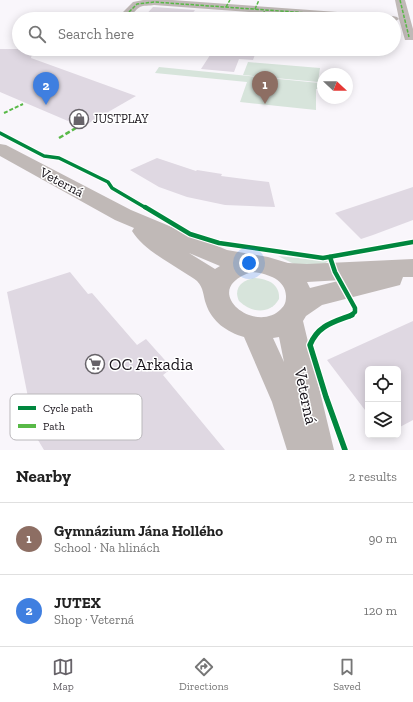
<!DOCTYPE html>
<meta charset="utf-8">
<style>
body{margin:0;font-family:"Zilla Slab",serif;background:#f2f2f2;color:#222}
.controls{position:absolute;right:12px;bottom:12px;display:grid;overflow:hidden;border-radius:6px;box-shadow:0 2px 10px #0003}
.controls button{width:36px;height:36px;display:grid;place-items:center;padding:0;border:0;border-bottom:1px solid #e0e0e0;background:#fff;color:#222;font:20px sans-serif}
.compass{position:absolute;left:317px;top:68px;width:36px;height:36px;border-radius:50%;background:#fff;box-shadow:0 2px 10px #0003;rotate:112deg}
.you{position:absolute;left:249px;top:263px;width:14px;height:14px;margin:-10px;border:3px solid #fff;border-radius:50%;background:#1a73e8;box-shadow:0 0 0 6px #1a73e833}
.badge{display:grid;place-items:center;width:26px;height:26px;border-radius:50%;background:#676369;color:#fff;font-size:13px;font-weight:700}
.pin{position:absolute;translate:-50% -33px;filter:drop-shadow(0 1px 2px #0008)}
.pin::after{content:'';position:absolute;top:21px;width:14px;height:12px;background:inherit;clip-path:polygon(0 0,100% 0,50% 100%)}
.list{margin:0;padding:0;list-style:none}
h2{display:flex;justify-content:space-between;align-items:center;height:52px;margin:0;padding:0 16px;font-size:17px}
h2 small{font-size:13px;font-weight:400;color:#767676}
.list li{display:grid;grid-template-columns:26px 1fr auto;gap:12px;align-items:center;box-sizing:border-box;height:72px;padding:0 16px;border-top:1px solid #e0e0e0}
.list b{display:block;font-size:15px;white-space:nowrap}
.list p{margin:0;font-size:13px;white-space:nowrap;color:#767676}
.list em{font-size:13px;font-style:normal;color:#767676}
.icon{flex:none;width:22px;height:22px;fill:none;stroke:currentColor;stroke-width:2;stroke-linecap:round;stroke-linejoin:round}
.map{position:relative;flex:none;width:413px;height:450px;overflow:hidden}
.search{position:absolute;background:#fff;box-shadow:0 2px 10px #0003;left:12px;right:12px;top:12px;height:44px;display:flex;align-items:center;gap:10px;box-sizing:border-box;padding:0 14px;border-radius:22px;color:#767676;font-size:15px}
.sheet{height:196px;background:#fff}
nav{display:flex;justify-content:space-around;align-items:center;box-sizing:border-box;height:56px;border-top:1px solid #e0e0e0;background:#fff;font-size:11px;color:#767676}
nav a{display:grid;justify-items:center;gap:2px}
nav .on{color:#676369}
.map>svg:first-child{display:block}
</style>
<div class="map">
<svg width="413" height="450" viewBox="0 0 413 450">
<rect width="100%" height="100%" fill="#f9f6fb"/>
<g fill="#d7e4db">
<polygon points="248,62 320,68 318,82 243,75"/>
<polygon points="159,67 319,83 319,89 316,89 316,110 240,102 247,82 155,73"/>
<polygon points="278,256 328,261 321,268 298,266"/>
<path d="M255 278C268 279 280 284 279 299 270 315 251 313 239 301 233 288 242 280 255 278Z"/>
</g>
<g fill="#dfd8e2">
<polygon points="153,7 154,7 195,10 188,19 142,19"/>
<polygon points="237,13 269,16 268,19 233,19"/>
<polygon points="0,49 33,49 31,58 136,96 82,127 0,92"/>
<polygon points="214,49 257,49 253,60 239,59 234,72 201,69"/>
<polygon points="157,158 196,171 197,170 222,174 221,176 269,182 275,207 225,205 187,197 159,187 130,170"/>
<polygon points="413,187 413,220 373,235 361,239 335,213"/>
<polygon points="70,272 88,294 92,293 137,345 146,339 154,348 172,368 163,375 225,450 44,450 29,425 33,422 7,292"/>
<polygon points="413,321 413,420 398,428 398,369 368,369 368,414 327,360"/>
</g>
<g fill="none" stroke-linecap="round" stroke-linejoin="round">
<g fill="#c0b9b7" fill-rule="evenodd">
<path d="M143 0H172L393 16 397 17 399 19 395 0H405L413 29V40H405L399 19 394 22V19H345L154 5C150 6 143 5 140 7 133 11 134 17 125 14L123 12 133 2Z"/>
<path d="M0 144 6 145 131 210 227 250 268 257 288 263 307 264 413 259V277H403L400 285 322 305 306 316 303 321 334 450H287L272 402 244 337C227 332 212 322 206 304 203 296 204 288 197 281 194 278 189 276 185 273 167 261 143 249 132 231L134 228 115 220 0 156ZM189 253 220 266 215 269ZM252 272C266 273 286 279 286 296 286 302 285 305 281 309 255 336 197 289 252 272ZM342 280 310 288 307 282ZM279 337 284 362 273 338Z"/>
</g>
<g stroke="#58b947" stroke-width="1.5" stroke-dasharray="3.5 1.5" stroke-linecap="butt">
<polyline points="400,0 409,37"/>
<polyline points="226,7 230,0"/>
<polyline points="255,9 259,0"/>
<polyline points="129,12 137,4 154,2 393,19"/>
<polyline points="261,19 265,10"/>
</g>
<polyline stroke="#58b947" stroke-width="2" stroke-dasharray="4 2" stroke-linecap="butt" points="4,113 23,104"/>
<polyline stroke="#58b947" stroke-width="2.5" stroke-dasharray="5 2.5" stroke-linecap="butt" points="59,138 76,128"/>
<g stroke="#fff" stroke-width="5.5">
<polyline id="cycleway-far2" points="0,133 44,156 59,158 108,182 112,188 146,208"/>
</g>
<g stroke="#fff" stroke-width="7">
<g id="cycleway-far1">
<polyline points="145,207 190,234 219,243 323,258 413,242"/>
<polyline points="330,257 335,272 355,308 355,312 350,316"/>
</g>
</g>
<g stroke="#fff" stroke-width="8">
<path id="cycleway" d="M345 450 326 397 310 345C318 325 334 322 352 315"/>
</g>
<use href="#cycleway-far2" stroke="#00873e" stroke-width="3.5"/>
<use href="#cycleway-far1" stroke="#00873e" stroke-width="4.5"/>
<use href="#cycleway" stroke="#00873e" stroke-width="5.5"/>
</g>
<defs>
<g id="shop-ring" transform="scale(1)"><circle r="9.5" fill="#fff" stroke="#676369" stroke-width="1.5"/><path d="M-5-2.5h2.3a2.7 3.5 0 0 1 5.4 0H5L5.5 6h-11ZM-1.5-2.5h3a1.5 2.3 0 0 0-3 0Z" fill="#676369"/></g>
<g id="supermarket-ring" transform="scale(1)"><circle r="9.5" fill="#fff" stroke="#676369" stroke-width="1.5"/><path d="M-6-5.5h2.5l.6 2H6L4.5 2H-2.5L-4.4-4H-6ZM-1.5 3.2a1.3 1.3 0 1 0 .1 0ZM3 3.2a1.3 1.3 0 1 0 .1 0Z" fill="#676369"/></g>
</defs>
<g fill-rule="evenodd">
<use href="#shop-ring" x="79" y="119"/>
<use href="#supermarket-ring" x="95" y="364"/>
</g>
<g text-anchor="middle" stroke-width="3" stroke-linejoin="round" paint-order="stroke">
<g font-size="12" fill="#19141b" stroke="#fff" text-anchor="start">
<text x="93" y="123">JUSTPLAY</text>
</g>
<g font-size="14" fill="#19141b" stroke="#fff">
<text transform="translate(62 182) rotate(28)" y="5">Veterná</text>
</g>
<g font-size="17" fill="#19141b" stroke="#fff" text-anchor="start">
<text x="109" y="370">OC Arkadia</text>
</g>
<g font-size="17" fill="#19141b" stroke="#fff">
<text transform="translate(306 396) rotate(78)" y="6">Veterná</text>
</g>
</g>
<rect x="10" y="394" width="132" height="46" rx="6" fill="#fff" stroke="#bab8bb" stroke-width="1"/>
<rect x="18" y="406" width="18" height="4" fill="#00873e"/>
<rect x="18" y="424" width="18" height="4" fill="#58b947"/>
<g font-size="11" fill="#19141b">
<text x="43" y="412">Cycle path</text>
<text x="43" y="430">Path</text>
</g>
</svg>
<div class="controls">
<button><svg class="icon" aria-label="locate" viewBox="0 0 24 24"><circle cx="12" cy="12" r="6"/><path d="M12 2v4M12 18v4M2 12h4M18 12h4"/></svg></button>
<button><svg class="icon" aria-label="layers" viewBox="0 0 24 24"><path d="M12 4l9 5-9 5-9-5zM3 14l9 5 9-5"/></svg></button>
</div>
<svg class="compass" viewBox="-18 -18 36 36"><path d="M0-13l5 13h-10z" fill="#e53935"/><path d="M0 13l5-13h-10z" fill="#767676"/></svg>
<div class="you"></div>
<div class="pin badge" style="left:265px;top:104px;background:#8d6e63">1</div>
<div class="pin badge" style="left:46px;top:105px;background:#3f7fe0">2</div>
<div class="search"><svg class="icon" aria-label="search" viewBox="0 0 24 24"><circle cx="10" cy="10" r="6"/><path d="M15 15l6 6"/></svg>Search here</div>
</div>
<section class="sheet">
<h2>Nearby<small>2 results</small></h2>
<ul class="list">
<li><span class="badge" style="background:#8d6e63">1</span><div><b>Gymnázium Jána Hollého</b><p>School · Na hlinách</p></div><em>90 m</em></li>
<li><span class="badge" style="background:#3f7fe0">2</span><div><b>JUTEX</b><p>Shop · Veterná</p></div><em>120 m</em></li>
</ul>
</section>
<nav>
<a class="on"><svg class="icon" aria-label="map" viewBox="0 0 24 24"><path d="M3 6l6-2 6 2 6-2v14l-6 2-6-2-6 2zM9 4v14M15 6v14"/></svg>Map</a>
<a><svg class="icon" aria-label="directions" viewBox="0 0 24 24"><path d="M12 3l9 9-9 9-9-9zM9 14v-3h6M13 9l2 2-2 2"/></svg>Directions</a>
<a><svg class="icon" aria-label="saved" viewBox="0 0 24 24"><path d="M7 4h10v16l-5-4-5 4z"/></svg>Saved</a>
</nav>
